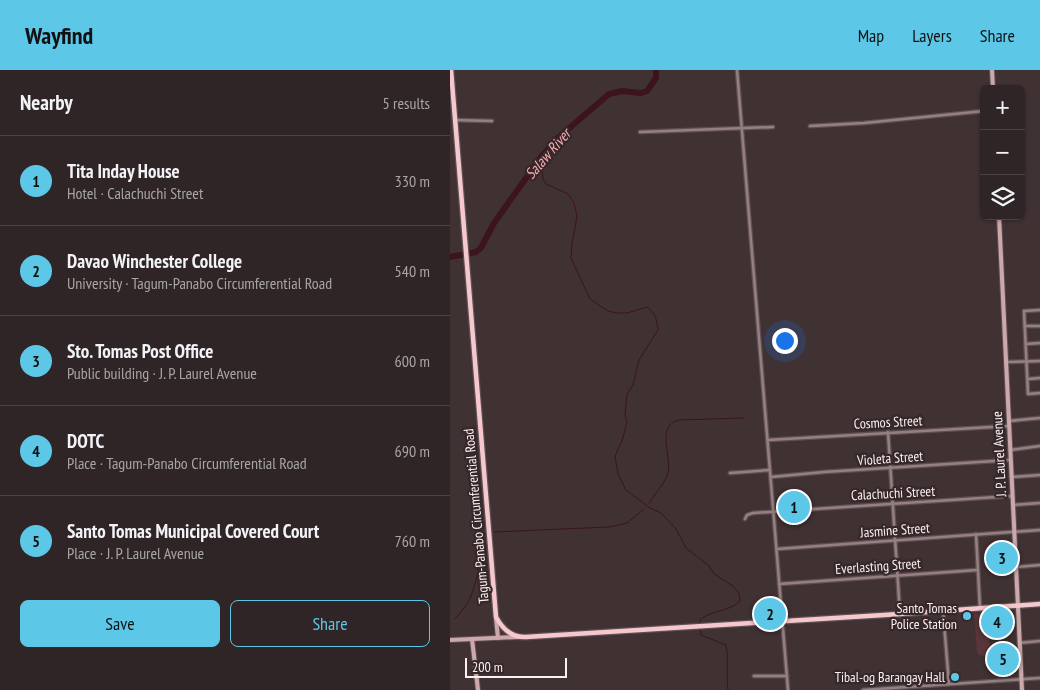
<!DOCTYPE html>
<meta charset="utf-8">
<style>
body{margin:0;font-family:"PT Sans Narrow",sans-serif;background:#3c3132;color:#f1f3f6}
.controls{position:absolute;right:15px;top:15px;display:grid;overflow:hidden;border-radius:8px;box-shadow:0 1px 4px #0004}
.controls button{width:45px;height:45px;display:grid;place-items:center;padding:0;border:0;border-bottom:1px solid #4b4243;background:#302526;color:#f1f3f6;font:25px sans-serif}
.scale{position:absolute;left:15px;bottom:12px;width:102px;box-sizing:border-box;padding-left:5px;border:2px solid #fbf1f2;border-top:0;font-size:14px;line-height:18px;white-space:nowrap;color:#fbf1f2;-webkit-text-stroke:4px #362729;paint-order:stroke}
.you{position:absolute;left:334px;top:270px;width:18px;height:18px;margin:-12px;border:4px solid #fff;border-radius:50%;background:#1a73e8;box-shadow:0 0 0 8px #1a73e833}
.badge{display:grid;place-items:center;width:32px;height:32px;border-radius:50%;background:#5dc7e8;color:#111;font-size:16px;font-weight:700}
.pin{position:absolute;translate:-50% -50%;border:2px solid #fff;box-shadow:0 1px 5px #0006}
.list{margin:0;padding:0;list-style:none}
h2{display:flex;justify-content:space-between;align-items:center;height:65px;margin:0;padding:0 20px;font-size:21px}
h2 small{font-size:16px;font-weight:400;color:#a8a5a7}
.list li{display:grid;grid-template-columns:32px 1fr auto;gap:15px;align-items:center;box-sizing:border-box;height:90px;padding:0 20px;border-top:1px solid #4b4243}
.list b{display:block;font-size:19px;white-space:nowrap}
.list p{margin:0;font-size:16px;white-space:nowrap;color:#a8a5a7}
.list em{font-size:16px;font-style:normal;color:#a8a5a7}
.actions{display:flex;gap:10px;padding:15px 20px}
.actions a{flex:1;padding:11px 0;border:1px solid #5dc7e8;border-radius:8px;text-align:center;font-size:18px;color:#5dc7e8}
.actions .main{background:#5dc7e8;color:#111}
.icon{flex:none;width:28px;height:28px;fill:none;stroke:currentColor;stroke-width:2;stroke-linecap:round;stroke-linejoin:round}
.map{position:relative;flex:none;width:590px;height:620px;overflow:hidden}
header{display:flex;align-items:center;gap:30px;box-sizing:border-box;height:70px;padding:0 25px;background:#5dc7e8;color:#111}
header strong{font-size:24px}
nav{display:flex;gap:28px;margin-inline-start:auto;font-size:18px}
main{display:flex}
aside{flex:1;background:#302526}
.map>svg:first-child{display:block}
</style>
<header>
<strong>Wayfind</strong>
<nav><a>Map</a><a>Layers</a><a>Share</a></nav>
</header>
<main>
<aside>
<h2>Nearby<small>5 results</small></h2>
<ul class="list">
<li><span class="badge">1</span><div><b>Tita Inday House</b><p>Hotel · Calachuchi Street</p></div><em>330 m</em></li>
<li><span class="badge">2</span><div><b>Davao Winchester College</b><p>University · Tagum-Panabo Circumferential Road</p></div><em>540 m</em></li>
<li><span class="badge">3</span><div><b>Sto. Tomas Post Office</b><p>Public building · J. P. Laurel Avenue</p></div><em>600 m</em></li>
<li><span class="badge">4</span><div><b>DOTC</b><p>Place · Tagum-Panabo Circumferential Road</p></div><em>690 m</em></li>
<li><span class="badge">5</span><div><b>Santo Tomas Municipal Covered Court</b><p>Place · J. P. Laurel Avenue</p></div><em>760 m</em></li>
</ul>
<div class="actions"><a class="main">Save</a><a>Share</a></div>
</aside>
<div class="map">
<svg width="590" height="620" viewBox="0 0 590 620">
<rect width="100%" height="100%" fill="#403133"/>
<polygon fill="#58363a" points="537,543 540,578 539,583 534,586 529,585 527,582 524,544"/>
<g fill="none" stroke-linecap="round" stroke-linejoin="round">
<g stroke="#3c141b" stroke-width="1">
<path d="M91 87 93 109 96 114 118 124 124 133 127 146 122 174 121 188 140 229 158 241 167 243H177L197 237C205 243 207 249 208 260L189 290 183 315 177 324 175 345 177 352 173 368 165 386 168 404 176 420 200 438 211 443 226 459 236 478 259 496 264 504 283 516 289 523 290 531C279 542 261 540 250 550V554"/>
<path d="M199 433C205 424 213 415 217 406 224 389 204 356 229 350L294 348"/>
<polyline points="44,462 159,457 177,453 193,440"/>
<path d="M5 549C8 545 12 541 15 537 28 519 30 486 34 465L36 462"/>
<path d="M250 558 251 565 276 575C279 590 276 605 278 620"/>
</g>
<polyline stroke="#3c141b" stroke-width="6" points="0,187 26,182 31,178 44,153 91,87 109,67 159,24 172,21 191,23 197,21 206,8 206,0"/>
<g stroke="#5e5052" stroke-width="5">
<g id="street">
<polyline points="287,0 338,620"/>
<polyline points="5,50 42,51"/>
<polyline points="360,56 414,53 534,41"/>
<polyline points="190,62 323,57"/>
<polyline points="590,240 574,241 578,324 590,323"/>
<polyline points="575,256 590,256"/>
<polyline points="576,274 590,273"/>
<polyline points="557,292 590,291"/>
<polyline points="578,309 590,308"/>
<polyline points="559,351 590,348"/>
<polyline points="438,362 450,544"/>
<polyline points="318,370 559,356"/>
<polyline points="560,380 590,376"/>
<polyline points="280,403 320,400"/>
<polyline points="321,407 374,402 560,390"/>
<polyline points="561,407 590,405"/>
<polyline points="563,435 590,433"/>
<polyline points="295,449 297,445 303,443 562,426"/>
<polyline points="526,464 530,538"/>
<polyline points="327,479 590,460"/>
<polyline points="567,497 590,495"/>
<polyline points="329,514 527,500"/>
<polyline points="493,541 499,614"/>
<polyline points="569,573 590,571"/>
<polyline points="304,606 337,606"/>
<polyline points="413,620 590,608"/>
</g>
</g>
<g stroke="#5e5052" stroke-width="6">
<g id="secondary">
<polyline points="542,0 543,19"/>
<polyline points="549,146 572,620"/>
<polyline points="46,548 48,568"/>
<polyline points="22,569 28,620"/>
<polyline points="0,570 68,567"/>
</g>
</g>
<g stroke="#5e5052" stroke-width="7">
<path id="primary" d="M1 0 46 547C52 558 62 568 76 567L450 544 590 534"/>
</g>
<use href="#street" stroke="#967f81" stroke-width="2.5"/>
<use href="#secondary" stroke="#cca8ab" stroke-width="4"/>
<use href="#primary" stroke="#f6c7cc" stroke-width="4.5"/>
</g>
<g fill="#5dc7e8" stroke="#362729" stroke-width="2">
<circle cx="517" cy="546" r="5"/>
<circle cx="505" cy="607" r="5"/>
</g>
<g text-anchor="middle" stroke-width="4.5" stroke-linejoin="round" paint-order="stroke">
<g font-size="14" fill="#fbf1f2" stroke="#362729">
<text transform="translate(438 352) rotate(-3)" y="5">Cosmos Street</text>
<text transform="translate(549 384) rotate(-93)" y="5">J. P. Laurel Avenue</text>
<text transform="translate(440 388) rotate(-4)" y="5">Violeta Street</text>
<text transform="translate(443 423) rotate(-3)" y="5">Calachuchi Street</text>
<text transform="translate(26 446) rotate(-95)" y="5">Tagum-Panabo Circumferential Road</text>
<text transform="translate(445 460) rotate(-4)" y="5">Jasmine Street</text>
<text transform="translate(428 496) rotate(-4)" y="5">Everlasting Street</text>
</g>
<g font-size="14" fill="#fbf1f2" stroke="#362729" text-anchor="end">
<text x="507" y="543">Santo Tomas<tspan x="507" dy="16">Police Station</tspan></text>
<text x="495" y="612">Tibal-og Barangay Hall</text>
</g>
<g font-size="15" font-style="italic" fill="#fbacb6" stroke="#362729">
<text transform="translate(98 84) rotate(-49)" y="5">Salaw River</text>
</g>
</g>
</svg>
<div class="controls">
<button>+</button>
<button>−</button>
<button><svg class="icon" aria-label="layers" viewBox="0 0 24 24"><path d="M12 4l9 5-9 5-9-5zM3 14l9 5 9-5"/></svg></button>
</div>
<div class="scale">200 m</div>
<div class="you"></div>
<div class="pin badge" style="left:344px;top:437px">1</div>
<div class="pin badge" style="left:320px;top:544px">2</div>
<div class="pin badge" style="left:552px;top:488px">3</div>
<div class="pin badge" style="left:547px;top:552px">4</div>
<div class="pin badge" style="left:553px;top:589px">5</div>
</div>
</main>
